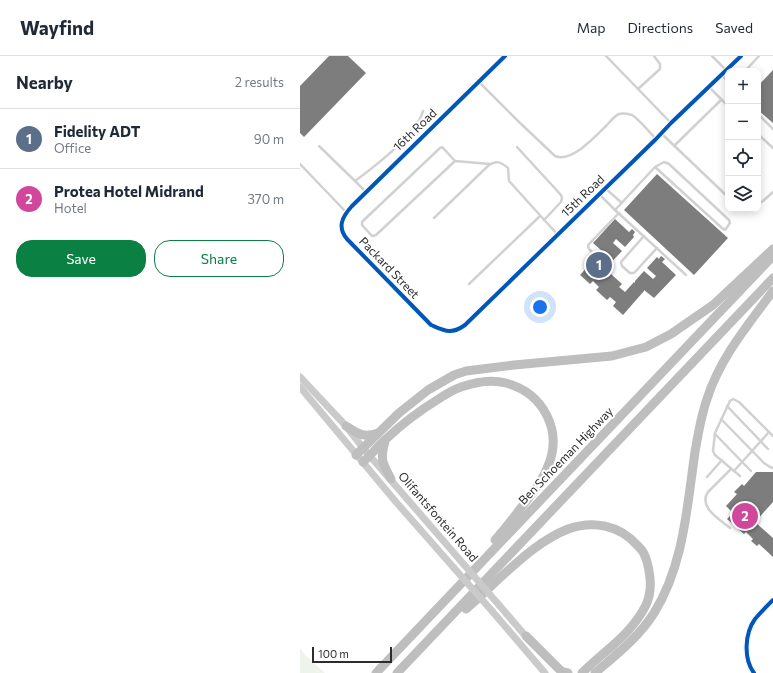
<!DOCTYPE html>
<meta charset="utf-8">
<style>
body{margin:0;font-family:Commissioner,sans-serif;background:#f2f2f3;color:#1f2937}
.controls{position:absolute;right:12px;top:12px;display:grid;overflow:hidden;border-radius:8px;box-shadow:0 2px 10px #0003}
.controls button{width:36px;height:36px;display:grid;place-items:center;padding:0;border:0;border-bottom:1px solid #e0e1e3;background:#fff;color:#1f2937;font:20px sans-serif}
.scale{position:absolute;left:12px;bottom:10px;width:80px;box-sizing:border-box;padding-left:4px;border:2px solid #2c2c2c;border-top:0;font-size:11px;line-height:14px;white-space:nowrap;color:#2c2c2c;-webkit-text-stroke:3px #fff;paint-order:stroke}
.you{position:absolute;left:240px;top:251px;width:14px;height:14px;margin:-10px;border:3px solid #fff;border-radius:50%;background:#1a73e8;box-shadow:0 0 0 6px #1a73e833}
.badge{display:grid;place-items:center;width:26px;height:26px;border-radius:50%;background:#0b8043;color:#fff;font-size:13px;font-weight:700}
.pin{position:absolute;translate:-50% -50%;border:2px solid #fff;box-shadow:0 1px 4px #0006}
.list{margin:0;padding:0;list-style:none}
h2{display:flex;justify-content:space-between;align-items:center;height:52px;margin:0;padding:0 16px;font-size:17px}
h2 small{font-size:13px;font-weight:400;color:#747a83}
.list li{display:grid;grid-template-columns:26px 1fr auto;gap:12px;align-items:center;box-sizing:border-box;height:60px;padding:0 16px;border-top:1px solid #e0e1e3}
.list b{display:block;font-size:15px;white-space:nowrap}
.list p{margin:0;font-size:13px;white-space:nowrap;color:#747a83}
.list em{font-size:13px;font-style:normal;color:#747a83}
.actions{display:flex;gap:8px;padding:12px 16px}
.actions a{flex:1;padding:9px 0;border:1px solid #0b8043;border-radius:16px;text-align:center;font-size:14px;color:#0b8043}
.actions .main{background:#0b8043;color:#fff}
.icon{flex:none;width:22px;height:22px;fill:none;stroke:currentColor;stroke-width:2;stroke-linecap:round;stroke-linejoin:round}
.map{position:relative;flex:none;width:473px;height:617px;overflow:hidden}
header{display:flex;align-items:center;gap:24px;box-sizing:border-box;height:56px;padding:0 20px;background:#fff;border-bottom:1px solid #e0e1e3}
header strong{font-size:19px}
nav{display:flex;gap:22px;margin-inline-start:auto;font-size:14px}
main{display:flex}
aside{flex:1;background:#fff}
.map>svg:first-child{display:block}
</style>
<header>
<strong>Wayfind</strong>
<nav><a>Map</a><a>Directions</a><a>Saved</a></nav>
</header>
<main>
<aside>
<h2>Nearby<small>2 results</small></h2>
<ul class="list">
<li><span class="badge" style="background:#5c6f8a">1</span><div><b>Fidelity ADT</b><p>Office</p></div><em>90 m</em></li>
<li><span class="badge" style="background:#d1479c">2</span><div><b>Protea Hotel Midrand</b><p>Hotel</p></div><em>370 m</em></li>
</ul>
<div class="actions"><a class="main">Save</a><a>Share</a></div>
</aside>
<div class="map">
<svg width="473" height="617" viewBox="0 0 473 617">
<rect width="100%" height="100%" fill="#fff"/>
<polygon fill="#eef4ea" points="0,592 5,599 25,617 0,617"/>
<g fill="#7d7d7d">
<polygon points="29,0 48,0 66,17 4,81 0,77 0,30"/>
<polygon points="473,14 473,67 458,54 458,30"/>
<polygon points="357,118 428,182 394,219 324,154"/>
<polygon points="315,163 329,176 332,173 335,176 333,179 334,181 325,191 316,183 313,187 322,195 302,216 308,221 311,218 322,228 319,231 325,236 334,226 335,227 335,225 344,215 353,223 356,220 347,212 357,201 359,203 361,200 365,203 362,206 376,219 354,242 344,234 344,235 323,259 313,250 316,246 310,241 307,244 296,234 299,231 293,225 290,228 280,219 302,195 293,187"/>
<polygon points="456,416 473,416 473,446 455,466 473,482 473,501 459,488 457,490 451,485 453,483 446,476 444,478 427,463 433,457 426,450 437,438 434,436 442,428 444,430"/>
</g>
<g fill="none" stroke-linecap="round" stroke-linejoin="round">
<g stroke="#d1d1d1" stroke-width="2.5">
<polyline points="306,0 371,67"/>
<polyline points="412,0 426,14"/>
<polyline points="445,15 459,0"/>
<polyline points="422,19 428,26"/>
<path d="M179 26 219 66 255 100C271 107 295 81 306 70 310 66 314 60 319 58 323 57 328 58 332 59 340 64 349 76 356 83"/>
<polyline points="409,31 428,50"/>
<polyline points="338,33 360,13 360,8 354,0"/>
<polyline points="458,58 473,73"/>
<polyline points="362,78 428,141"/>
<polyline points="458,78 473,92"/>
<path d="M19 90 55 125C74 111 117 78 123 55"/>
<polyline points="374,90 421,44"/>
<polyline points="217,91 261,139 262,142 261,146 244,164"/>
<polyline points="155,105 144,93 142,91 140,92 65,163 62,166 62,169 72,180 73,180 76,179 155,105 190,108"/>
<polyline points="0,108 46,156"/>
<polyline points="55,125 66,136"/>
<polyline points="306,133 322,147"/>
<polyline points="299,138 315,154 386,219"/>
<polyline points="458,148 463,145 473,136"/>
<polyline points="315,154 355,111 364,106 369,108 429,164 430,167 425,174 422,172 355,111"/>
<path d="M134 162 189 109C196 104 201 106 208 112L209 125 257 178"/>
<polyline points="344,180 321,206 322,210 330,217 334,217 357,192"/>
<polyline points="295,199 289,193 288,189 319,157"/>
<polyline points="169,228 240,160"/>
<polyline points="427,350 468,393"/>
<polyline points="421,363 464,407 470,411 473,412"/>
<polyline points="415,378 451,415"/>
<polyline points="434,415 469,376"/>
<polyline points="440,420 415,399 413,395 415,377 430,345 433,343 439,346 473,380"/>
<polyline points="407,421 422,404"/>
<path d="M430 472C419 463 398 451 408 436L431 413"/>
</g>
<path stroke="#d1d1d1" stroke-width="5" d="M205 0 52 150C42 161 37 171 47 183L131 269C145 275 151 279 165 269L356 83 371 67 441 0"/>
<path stroke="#d1d1d1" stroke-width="6" d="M454 617C443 602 445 577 455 563 461 556 467 550 473 544"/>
<g stroke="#cacaca" stroke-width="7">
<polyline points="0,321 46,370 63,392 160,504"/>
<polyline points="0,331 96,446 154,512"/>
<polyline points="199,549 229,584"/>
<polyline points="192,555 245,617"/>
</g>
<g stroke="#bebebe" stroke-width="9">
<path d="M46 370C58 378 64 382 78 377"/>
<path d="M85 385C80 404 82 406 91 423"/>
<polyline points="56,399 99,357 128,334 154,319 166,315 214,309 312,300 346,291 371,278 413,249 473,193"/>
<path d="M63 406C71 399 78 390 86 383 102 368 119 355 137 344 145 339 152 334 161 331 175 326 191 323 206 327 243 337 263 374 248 410 242 427 230 440 220 453 212 464 204 474 195 484"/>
<path d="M166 553C179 542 191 530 204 518 223 501 243 483 268 473 293 464 319 469 337 489 339 491 342 494 343 496 348 504 349 514 350 522 351 532 350 540 346 549 331 579 304 595 282 617"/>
<polyline points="226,580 259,613 263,616 268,617"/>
<polyline points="76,617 473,200"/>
<polyline points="97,617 473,222"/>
<path d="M295 617C316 599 339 581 354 557 384 509 387 450 395 396 398 378 401 360 407 343 420 302 448 269 473 235"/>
</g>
<g stroke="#cacaca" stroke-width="7">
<polyline points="160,504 199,549"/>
<polyline points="154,512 192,555"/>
</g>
<g stroke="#fff" stroke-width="6">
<g id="cycleway">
<path d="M205 0 52 150C42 161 37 171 47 183L131 269C145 275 151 279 165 269L356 83 371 67 441 0"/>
<path d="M454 617C443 602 445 577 455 563 461 556 467 550 473 544"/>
</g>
</g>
<use href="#cycleway" stroke="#0057b8" stroke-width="4"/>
</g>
<g text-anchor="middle" stroke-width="4" stroke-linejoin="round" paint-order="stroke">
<g font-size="12" fill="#2c2c2c" stroke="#fff">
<text transform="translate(115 74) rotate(-44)" y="4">16th Road</text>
<text transform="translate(283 140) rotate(-44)" y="4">15th Road</text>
<text transform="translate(89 212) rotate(46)" y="4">Packard Street</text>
<text transform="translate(266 400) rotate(-46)" y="4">Ben Schoeman Highway</text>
<text transform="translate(138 461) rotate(49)" y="4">Olifantsfontein Road</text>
</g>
</g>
</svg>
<div class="controls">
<button>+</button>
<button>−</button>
<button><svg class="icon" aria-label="locate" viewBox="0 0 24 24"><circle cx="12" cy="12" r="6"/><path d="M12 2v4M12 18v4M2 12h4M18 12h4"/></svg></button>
<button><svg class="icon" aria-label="layers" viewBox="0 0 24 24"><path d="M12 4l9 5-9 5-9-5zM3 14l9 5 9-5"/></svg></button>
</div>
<div class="scale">100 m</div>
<div class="you"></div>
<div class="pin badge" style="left:299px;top:209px;background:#5c6f8a">1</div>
<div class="pin badge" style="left:445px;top:460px;background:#d1479c">2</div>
</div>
</main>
